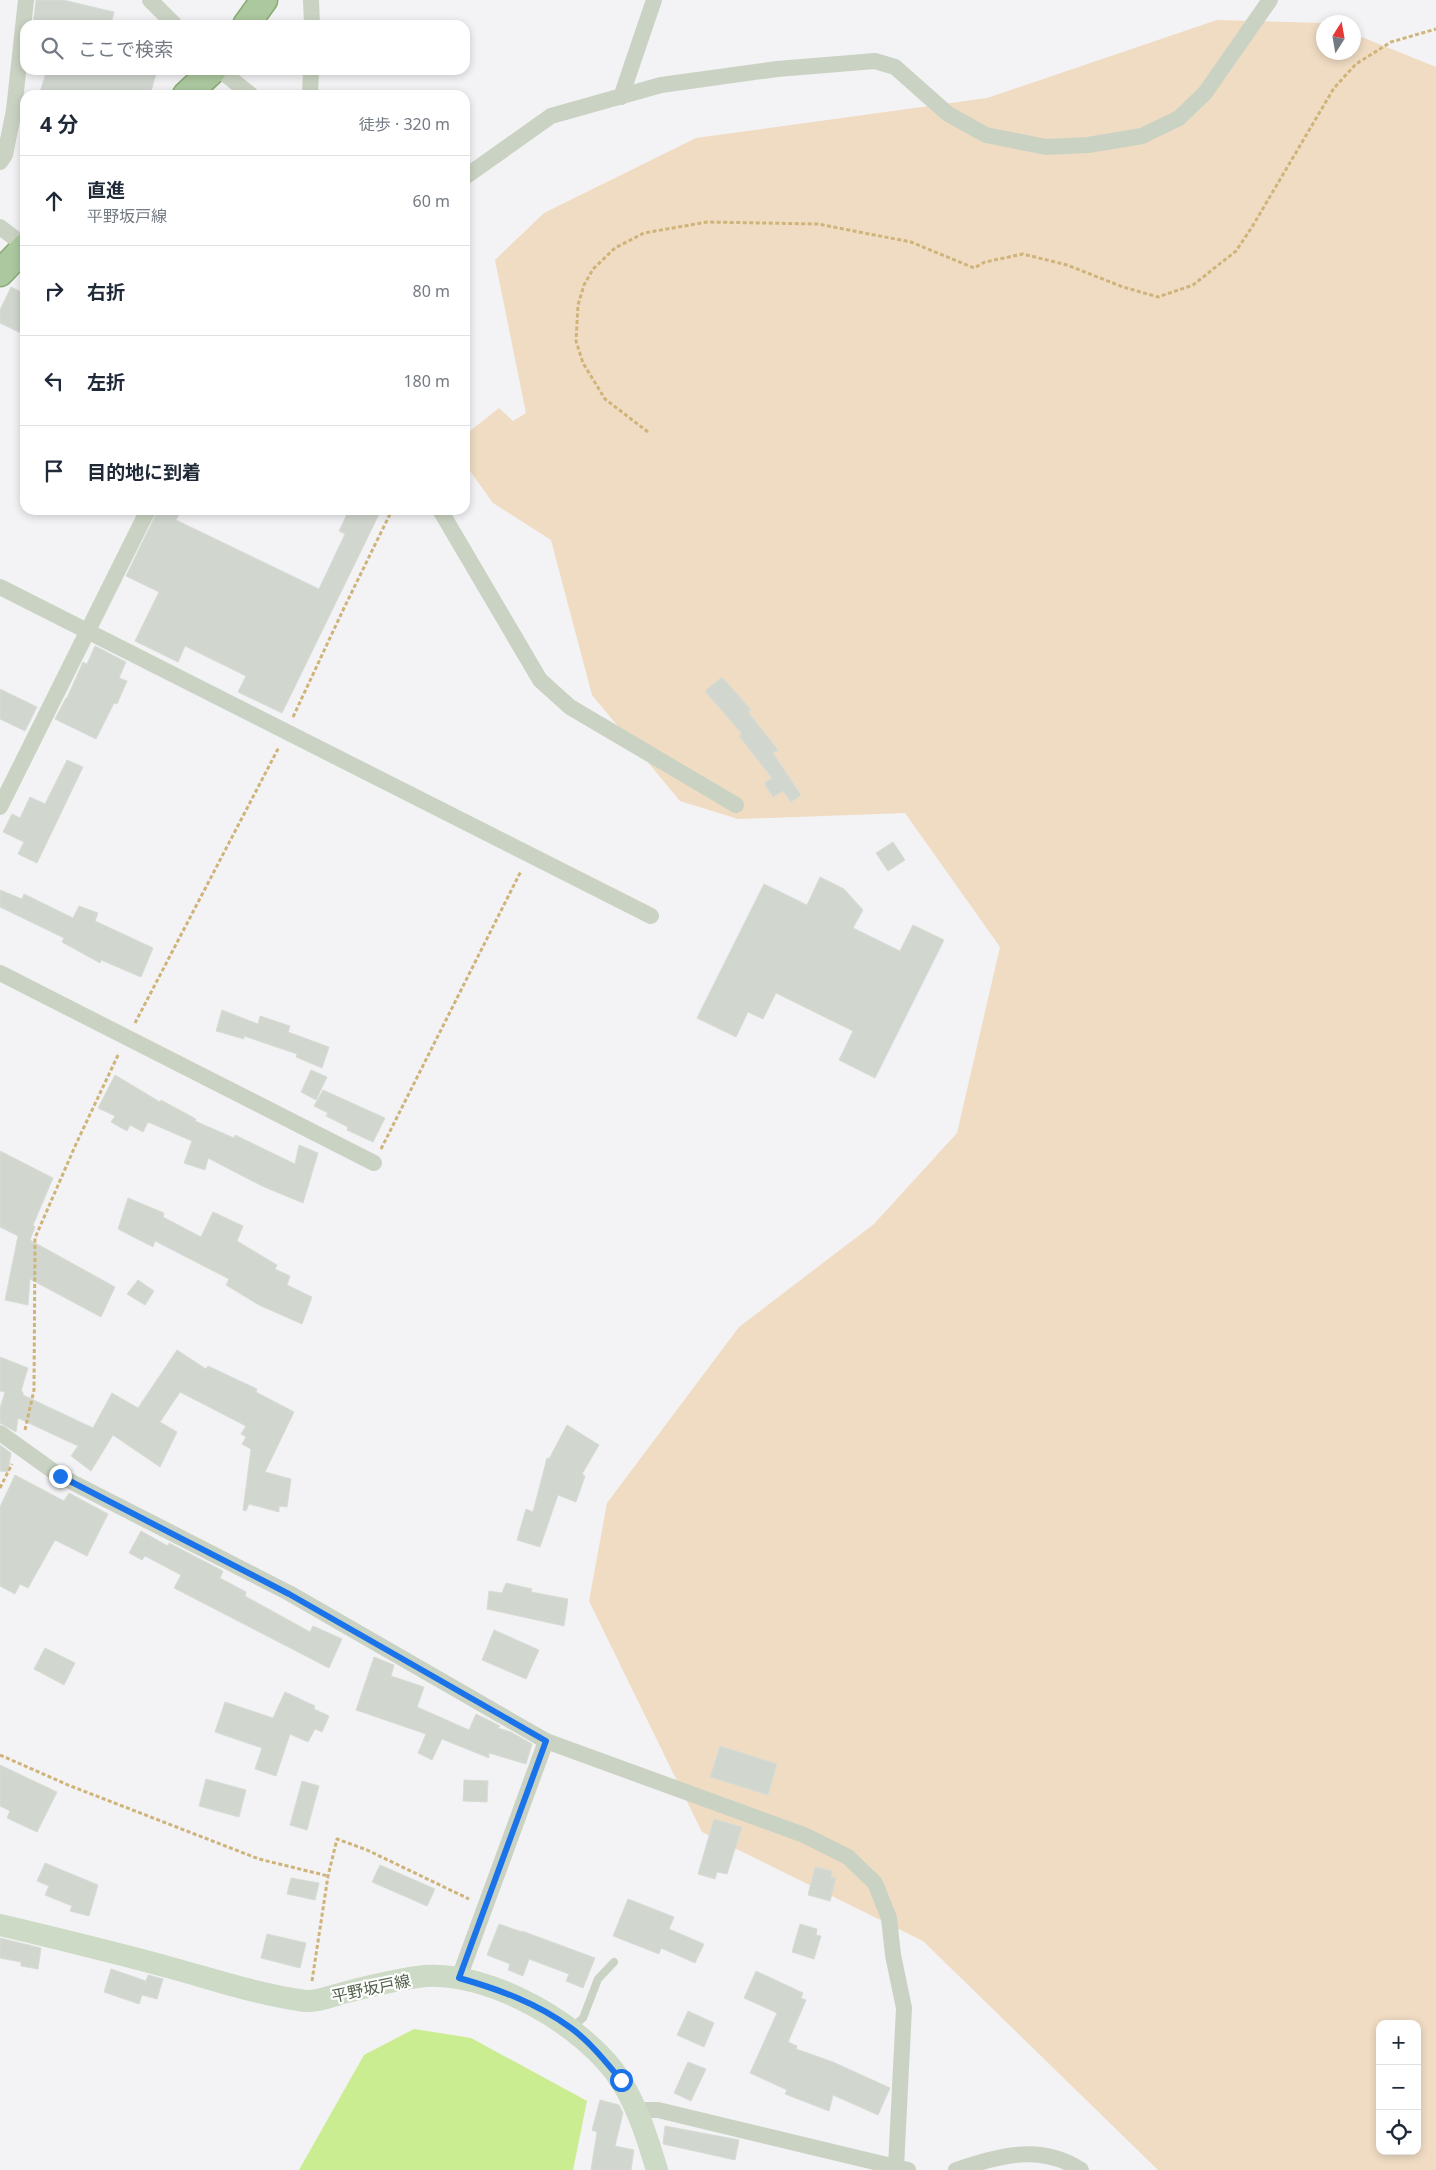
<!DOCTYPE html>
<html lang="ja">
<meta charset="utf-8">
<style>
body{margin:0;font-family:"Noto Sans","Noto Sans JP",sans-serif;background:#f2f2f3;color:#1f2937}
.controls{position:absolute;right:15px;bottom:15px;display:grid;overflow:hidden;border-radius:10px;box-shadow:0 2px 8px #0003}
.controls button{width:45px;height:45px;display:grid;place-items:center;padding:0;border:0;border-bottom:1px solid #e0e1e3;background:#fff;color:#1f2937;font:25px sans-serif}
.compass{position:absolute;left:1316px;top:15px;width:45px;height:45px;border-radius:50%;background:#fff;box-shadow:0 2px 8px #0003;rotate:11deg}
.stop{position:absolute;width:15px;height:15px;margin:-11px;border:4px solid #1a73e8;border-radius:50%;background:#fff}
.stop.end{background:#1a73e8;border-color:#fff;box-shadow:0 1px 5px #0008}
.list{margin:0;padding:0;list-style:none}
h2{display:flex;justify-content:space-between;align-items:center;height:65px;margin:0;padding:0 20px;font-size:21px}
h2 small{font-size:16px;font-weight:400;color:#747a83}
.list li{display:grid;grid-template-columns:32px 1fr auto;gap:15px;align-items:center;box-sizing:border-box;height:90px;padding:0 20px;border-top:1px solid #e0e1e3}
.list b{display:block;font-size:19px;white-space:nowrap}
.list p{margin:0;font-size:16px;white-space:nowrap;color:#747a83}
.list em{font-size:16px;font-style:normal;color:#747a83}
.icon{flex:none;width:28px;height:28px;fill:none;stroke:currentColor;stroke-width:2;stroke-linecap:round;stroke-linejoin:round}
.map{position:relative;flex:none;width:1436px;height:2170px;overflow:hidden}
.search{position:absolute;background:#fff;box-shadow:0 2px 8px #0003;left:20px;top:20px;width:450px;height:55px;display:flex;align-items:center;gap:12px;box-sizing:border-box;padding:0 18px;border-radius:15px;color:#747a83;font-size:19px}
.panel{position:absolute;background:#fff;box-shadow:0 2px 8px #0003;left:20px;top:90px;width:450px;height:425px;border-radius:15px}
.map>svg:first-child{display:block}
</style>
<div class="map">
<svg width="1436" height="2170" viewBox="0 0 1436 2170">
<rect width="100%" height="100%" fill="#f3f2f4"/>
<path fill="#f0dcc3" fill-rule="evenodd" d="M1217 20 1323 23 1324 52H1354V34L1436 67V2170H1158L923 1941 702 1832 589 1601 607 1503 739 1327 874 1224 957 1133 1000 947 905 813 738 819 680 801 592 695 551 540 493 503 465 464V435L499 408 513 421 526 413 495 260 544 213 696 138 987 98ZM1380 2024H1417V2151H1380Z"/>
<polygon fill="#c9ed90" points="414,2029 471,2038 587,2101 573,2170 299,2170 364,2055"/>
<g fill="#d1d6cf" stroke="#d7ddd6">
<polygon points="36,0 63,0 114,12 111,25 33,25"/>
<polygon points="47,70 157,70 150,95 39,95"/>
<polygon points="11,287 25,294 25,335 0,323 0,310"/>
<polygon points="158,510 181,510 176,520 319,589 345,534 339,531 349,510 381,510 282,713 238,692 246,676 185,646 178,662 135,641 159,592 126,576"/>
<polygon points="95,646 126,662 119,678 127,681 117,704 114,703 96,739 55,719 66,698 67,698 83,662 87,664"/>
<polygon points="722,677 751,710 748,712 778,750 773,753 801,795 791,802 783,791 773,797 764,783 772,778 739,736 742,734 705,691"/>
<polygon points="0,689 37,707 25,731 0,719"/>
<polygon points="67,760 83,767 37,863 18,854 24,842 3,832 12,814 20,818 30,797 45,804"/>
<polygon points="893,842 905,860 888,871 876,853"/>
<polygon points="820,877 844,889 863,910 853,928 900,951 913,925 944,940 875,1078 839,1060 853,1031 776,993 763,1019 748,1012 736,1037 697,1018 764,884 807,905"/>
<polygon points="0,890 22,899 24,894 73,918 79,906 98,913 95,921 153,948 141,977 101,960 100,963 62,942 64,938 0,907"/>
<polygon points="222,1010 258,1024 260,1016 290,1026 288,1032 329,1047 322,1068 296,1057 297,1054 244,1036 244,1039 216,1031"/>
<polygon points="311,1070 327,1077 316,1100 301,1092"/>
<polygon points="115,1075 160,1102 161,1100 196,1119 195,1121 234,1138 235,1135 295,1164 299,1145 318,1153 303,1203 262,1186 208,1158 205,1170 184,1163 192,1141 148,1122 143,1132 130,1125 127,1131 111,1122 115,1116 98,1108"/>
<polygon points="323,1090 385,1118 373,1142 347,1130 348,1127 326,1116 328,1113 314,1106"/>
<polygon points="0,1151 53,1178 33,1225 35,1227 30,1240 115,1287 101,1317 30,1279 28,1305 5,1300 18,1236 0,1227"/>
<polygon points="128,1198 164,1213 163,1217 201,1237 213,1212 243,1226 237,1241 277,1265 275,1269 290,1276 287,1285 312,1297 302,1324 259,1305 226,1285 229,1279 155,1241 153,1247 118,1229"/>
<polygon points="138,1280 154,1291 145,1305 127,1294"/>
<polygon points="177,1350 206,1369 208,1366 257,1389 256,1392 294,1412 265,1472 291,1479 287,1507 279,1506 279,1512 249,1504 246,1511 243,1510 251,1449 242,1444 246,1437 241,1434 246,1426 180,1392 160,1422 177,1432 160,1467 113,1435 91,1471 71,1456 78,1446 18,1418 16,1432 0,1423 0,1408 5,1392 0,1391 0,1357 28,1368 21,1391 23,1392 23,1395 93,1428 112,1393 138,1408"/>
<polygon points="567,1425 599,1445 582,1474 585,1476 576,1502 558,1495 540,1547 517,1540 526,1509 533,1512 547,1458 549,1459"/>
<polygon points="0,1445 11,1453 8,1472 0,1471"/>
<polygon points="15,1475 64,1501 69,1493 108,1514 87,1556 55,1540 28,1588 20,1584 15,1594 0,1586 0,1507"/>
<polygon points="141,1531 168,1546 169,1543 223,1571 220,1578 246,1592 245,1596 310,1632 313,1626 342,1639 329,1668 174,1588 181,1575 145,1556 142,1560 129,1553"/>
<polygon points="506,1583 532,1589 531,1592 568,1599 564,1626 487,1609 489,1591 502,1593"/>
<polygon points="494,1630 539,1650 526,1679 482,1660"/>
<polygon points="45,1648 75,1663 64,1685 34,1669"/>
<polygon points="374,1657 394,1665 391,1676 424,1687 417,1707 469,1730 476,1714 500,1726 498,1728 511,1732 532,1744 526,1764 489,1753 489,1758 442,1739 432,1760 418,1753 426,1734 356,1710"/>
<polygon points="285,1692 315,1706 314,1709 329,1716 322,1732 315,1729 308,1742 290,1734 276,1776 255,1769 262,1748 215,1732 225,1702 273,1718"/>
<polygon points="720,1746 777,1764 768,1795 710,1777"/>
<polygon points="0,1765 57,1792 37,1832 7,1818 10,1811 0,1806"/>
<polygon points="206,1779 246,1790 239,1817 199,1806"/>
<polygon points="464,1780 488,1781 487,1802 463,1801"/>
<polygon points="302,1781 319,1786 307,1830 290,1825"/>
<polygon points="714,1819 742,1827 727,1874 717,1872 715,1879 698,1874"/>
<polygon points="45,1863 98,1885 89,1916 70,1911 72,1906 45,1895 49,1886 37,1881"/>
<polygon points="380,1865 435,1889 427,1906 372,1882"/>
<polygon points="815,1867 832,1871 831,1877 836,1878 830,1901 808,1895"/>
<polygon points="291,1878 319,1883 315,1900 287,1894"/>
<polygon points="628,1899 674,1917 669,1929 704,1944 695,1963 661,1948 659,1954 613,1936"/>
<polygon points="499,1924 522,1932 522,1931 595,1958 583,1988 566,1981 569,1974 529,1959 523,1976 508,1970 510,1964 487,1955"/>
<polygon points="800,1924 817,1929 816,1935 821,1936 814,1959 792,1952"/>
<polygon points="267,1934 306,1943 300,1968 261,1958"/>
<polygon points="0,1938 41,1948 38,1969 21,1966 21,1962 0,1958"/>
<polygon points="111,1969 146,1981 145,1984 148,1975 163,1979 157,1999 142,1995 139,2004 104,1992"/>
<polygon points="756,1971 803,1993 801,1998 806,2000 788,2042 797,2046 796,2049 833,2062 890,2088 878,2115 833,2095 829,2111 785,2094 787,2090 750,2073 777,2013 744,1998"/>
<polygon points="688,2011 714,2023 704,2047 677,2035"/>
<polygon points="688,2062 706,2069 691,2101 674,2093"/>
<polygon points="600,2100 619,2105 623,2113 615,2146 634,2150 631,2170 591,2170 597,2132 592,2130"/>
<polygon points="665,2126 739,2140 735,2160 663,2144"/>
</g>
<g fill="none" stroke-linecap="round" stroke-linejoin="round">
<g stroke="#86ac76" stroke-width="29">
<g id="trunk">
<polyline points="246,25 264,0"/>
<polyline points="186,95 213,70"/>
<polyline points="0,273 25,247"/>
</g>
</g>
<g stroke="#cfb47a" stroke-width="3" stroke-dasharray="4 2.5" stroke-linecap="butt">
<polyline points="648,432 605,399 583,363 576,341 578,305 584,285 593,269 615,248 644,233 707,222 818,224 911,242 974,268 985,262 1023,254 1067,265 1123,287 1158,297 1193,285 1236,251 1252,227 1334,88 1356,64 1391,42 1436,29"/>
<polyline points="293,717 344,608 392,510"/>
<polyline points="135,1023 279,747"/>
<polyline points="381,1149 521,871"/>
<polyline points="25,1430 34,1390 35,1238 76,1144 119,1053"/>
<polyline points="0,1488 12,1464"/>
<polyline points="0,1755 68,1785 259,1859 328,1876"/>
<polyline points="312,1981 328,1876 337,1839 367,1850 469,1899"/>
</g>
<polyline stroke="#cad3c3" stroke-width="8" points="571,2028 583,2018 598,1979 614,1962"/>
<g stroke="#cad3c3" stroke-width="16">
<polyline points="150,0 175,25"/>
<polyline points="311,0 312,25"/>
<polyline points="220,70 251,95"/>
<polyline points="310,95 311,70"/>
<polyline points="621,97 654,0"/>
<polyline points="0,162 5,155 14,110 26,0"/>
<polyline points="465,177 551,116 661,85 777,69 875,61 895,67 948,114 986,135 1046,147 1088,145 1142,136 1179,118 1205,93 1270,0"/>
<polyline points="0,227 25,246"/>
<polyline points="440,510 540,680 570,707 736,805"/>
<polyline points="0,587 651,916"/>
<polyline points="0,807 148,510"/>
<polyline points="0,973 374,1163"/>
<polyline points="0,1433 60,1476 289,1593 546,1741 804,1835 848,1857 875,1883 889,1918 893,1955 904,2008 896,2167"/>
<polyline points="459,1978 546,1741"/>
<polyline points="636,2110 658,2110 908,2170"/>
<path d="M956 2170C999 2156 1040 2143 1081 2170"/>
</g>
<path stroke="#ccdac6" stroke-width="22" d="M0 1925C59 1939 117 1953 175 1969 218 1981 261 1995 305 2001 317 2002 332 1996 343 1993 370 1986 398 1979 425 1976 491 1971 587 2027 621 2081 638 2108 648 2140 657 2170"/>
<use href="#trunk" stroke="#acc89f" stroke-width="26"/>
</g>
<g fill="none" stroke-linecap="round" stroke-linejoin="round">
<path stroke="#1a73e8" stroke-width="6" d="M60 1476 289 1594 546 1741 459 1978C498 1989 537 2003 571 2028 590 2042 606 2062 621 2080"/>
</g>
<g text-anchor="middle" stroke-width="4.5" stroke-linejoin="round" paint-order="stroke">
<g font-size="16" fill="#52604a" stroke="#fff">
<text transform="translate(371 1988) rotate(-12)" y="6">平野坂戸線</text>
</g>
</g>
</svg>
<div class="controls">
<button>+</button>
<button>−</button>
<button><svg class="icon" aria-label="locate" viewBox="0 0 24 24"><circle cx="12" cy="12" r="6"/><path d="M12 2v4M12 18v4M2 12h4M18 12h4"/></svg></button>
</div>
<svg class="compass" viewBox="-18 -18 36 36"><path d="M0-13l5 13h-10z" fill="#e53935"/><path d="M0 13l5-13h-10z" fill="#747a83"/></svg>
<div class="stop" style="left:621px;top:2080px"></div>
<div class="stop end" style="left:60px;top:1476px"></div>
<div class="search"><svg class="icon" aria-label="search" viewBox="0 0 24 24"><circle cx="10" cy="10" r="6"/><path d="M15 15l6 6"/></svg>ここで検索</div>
<section class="panel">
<h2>4 分<small>徒歩 · 320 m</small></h2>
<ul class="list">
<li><svg class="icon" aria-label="ahead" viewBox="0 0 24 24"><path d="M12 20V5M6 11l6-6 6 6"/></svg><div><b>直進</b><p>平野坂戸線</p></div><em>60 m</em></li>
<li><svg class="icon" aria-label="right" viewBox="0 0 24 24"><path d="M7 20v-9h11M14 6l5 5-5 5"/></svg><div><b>右折</b></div><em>80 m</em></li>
<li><svg class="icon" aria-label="left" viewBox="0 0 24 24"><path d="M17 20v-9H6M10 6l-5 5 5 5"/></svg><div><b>左折</b></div><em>180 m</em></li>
<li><svg class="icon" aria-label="arrive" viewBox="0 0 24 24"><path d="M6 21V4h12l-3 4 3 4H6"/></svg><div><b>目的地に到着</b></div></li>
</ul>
</section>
</div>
